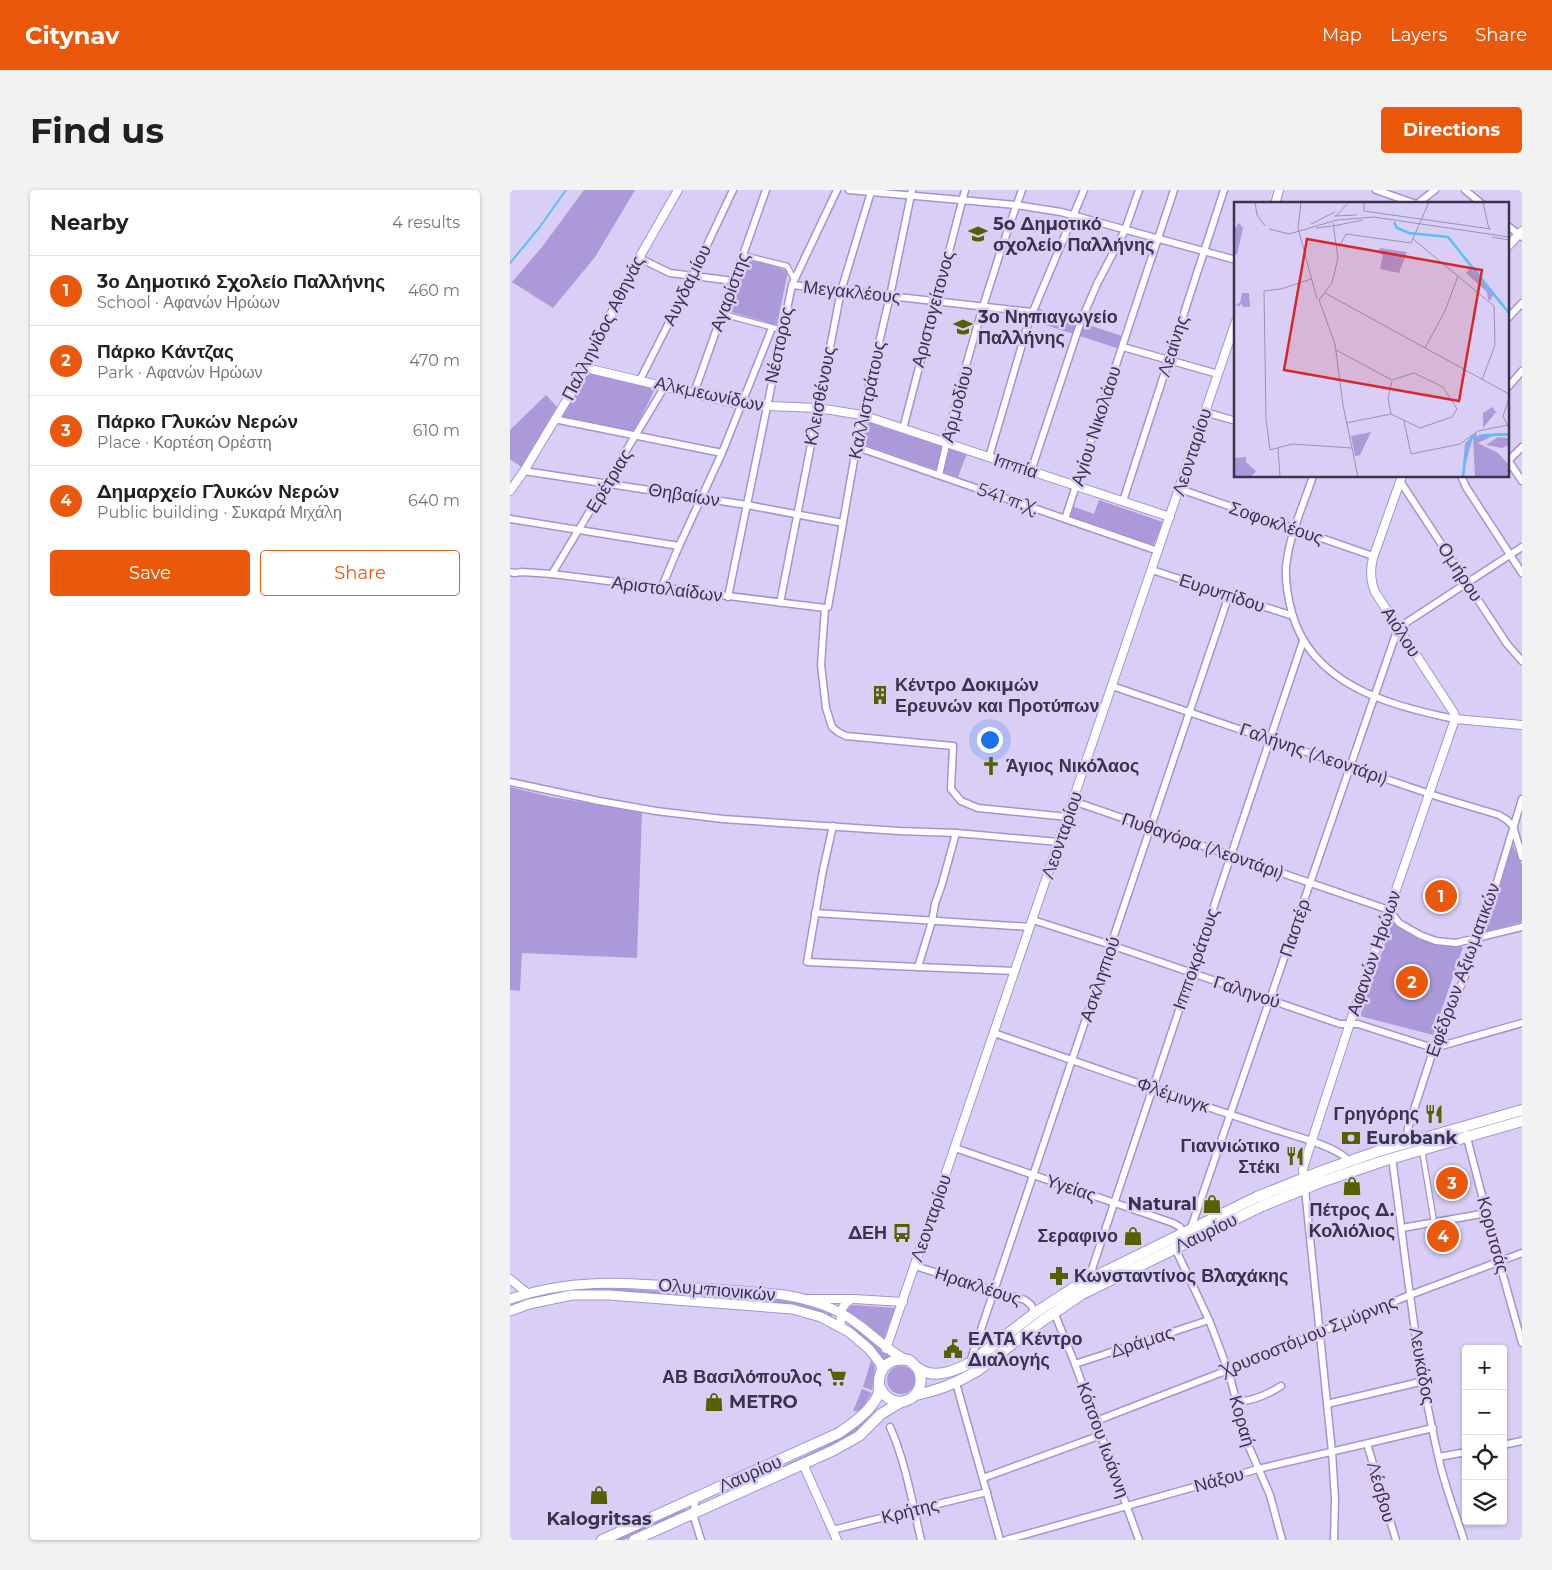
<!DOCTYPE html>
<meta charset="utf-8">
<style>
body{margin:0;font-family:Montserrat,sans-serif;background:#f2f2f2;color:#202124}
.controls{position:absolute;right:15px;bottom:15px;display:grid;overflow:hidden;border-radius:5px;box-shadow:0 1px 4px #0004}
.controls button{width:45px;height:45px;display:grid;place-items:center;padding:0;border:0;border-bottom:1px solid #e0e0e0;background:#fff;color:#202124;font:25px sans-serif}
.you{position:absolute;left:479px;top:549px;width:18px;height:18px;margin:-12px;border:4px solid #fff;border-radius:50%;background:#1a73e8;box-shadow:0 0 0 8px #1a73e833}
.badge{display:grid;place-items:center;width:32px;height:32px;border-radius:50%;background:#ea580c;color:#fff;font-size:16px;font-weight:700}
.pin{position:absolute;translate:-50% -50%;border:2px solid #fff;box-shadow:0 1px 5px #0006}
.list{margin:0;padding:0;list-style:none}
h2{display:flex;justify-content:space-between;align-items:center;height:65px;margin:0;padding:0 20px;font-size:21px}
h2 small{font-size:16px;font-weight:400;color:#757577}
.list li{display:grid;grid-template-columns:32px 1fr auto;gap:15px;align-items:center;box-sizing:border-box;height:70px;padding:0 20px;border-top:1px solid #e0e0e0}
.list b{display:block;font-size:19px;white-space:nowrap}
.list p{margin:0;font-size:16px;white-space:nowrap;color:#757577}
.list em{font-size:16px;font-style:normal;color:#757577}
.actions{display:flex;gap:10px;padding:15px 20px}
.actions a{flex:1;padding:11px 0;border:1px solid #ea580c;border-radius:5px;text-align:center;font-size:18px;color:#ea580c}
.actions .main{background:#ea580c;color:#fff}
.icon{flex:none;width:28px;height:28px;fill:none;stroke:currentColor;stroke-width:2;stroke-linecap:round;stroke-linejoin:round}
.map{position:relative;flex:none;width:1012px;height:1350px;overflow:hidden;border-radius:5px}
header{display:flex;align-items:center;gap:30px;box-sizing:border-box;height:70px;padding:0 25px;background:#ea580c;color:#fff}
header strong{font-size:24px}
nav{display:flex;gap:28px;margin-inline-start:auto;font-size:18px}
.intro{display:flex;align-items:center;justify-content:space-between;box-sizing:border-box;height:120px;padding:0 30px}
h1{margin:0;font-size:35px}
.button{padding:12px 22px;border-radius:5px;background:#ea580c;color:#fff;font-size:18px;font-weight:700}
main{display:flex;gap:30px;padding:0 30px}
aside{flex:1;background:#fff;border-radius:5px;box-shadow:0 1px 4px #0004}
.map>svg:first-child{display:block}
</style>
<header>
<strong>Citynav</strong>
<nav><a>Map</a><a>Layers</a><a>Share</a></nav>
</header>
<div class="intro"><h1>Find us</h1><a class="button">Directions</a></div>
<main>
<aside>
<h2>Nearby<small>4 results</small></h2>
<ul class="list">
<li><span class="badge">1</span><div><b>3ο Δημοτικό Σχολείο Παλλήνης</b><p>School · Αφανών Ηρώων</p></div><em>460 m</em></li>
<li><span class="badge">2</span><div><b>Πάρκο Κάντζας</b><p>Park · Αφανών Ηρώων</p></div><em>470 m</em></li>
<li><span class="badge">3</span><div><b>Πάρκο Γλυκών Νερών</b><p>Place · Κορτέση Ορέστη</p></div><em>610 m</em></li>
<li><span class="badge">4</span><div><b>Δημαρχείο Γλυκών Νερών</b><p>Public building · Συκαρά Μιχάλη</p></div><em>640 m</em></li>
</ul>
<div class="actions"><a class="main">Save</a><a>Share</a></div>
</aside>
<div class="map">
<svg width="1012" height="1350" viewBox="0 0 1012 1350">
<rect width="100%" height="100%" fill="#d9cff6"/>
<g fill="#ac99da">
<polygon points="74,0 125,0 85,67 43,118 2,92 32,57"/>
<polygon points="237,67 278,81 267,135 218,121"/>
<polygon points="527,118 612,146 607,158 523,131"/>
<polygon points="78,182 146,197 123,243 49,227"/>
<polygon points="36,205 49,219 13,278 0,269 0,240"/>
<polygon points="355,230 457,263 448,287 352,254"/>
<polygon points="589,310 653,332 641,362 556,334 562,316 584,324"/>
<polygon points="0,597 41,607 132,622 127,768 12,763 10,801 0,800"/>
<polygon points="1002,654 1012,675 1012,732 968,744"/>
<polygon points="882,732 953,757 923,845 850,826"/>
<path d="M93 1097 270 1110 293 1114 321 1124 323 1128 301 1119 270 1113 106 1101 0 1118V1115C30 1104 61 1099 93 1097Z"/>
<polygon points="344,1115 385,1118 374,1149 354,1132 337,1121 337,1120 340,1116"/>
<polygon points="337,1133 358,1148 380,1167 374,1172"/>
<polygon points="361,1171 365,1177 362,1200 353,1197"/>
<circle cx="391" cy="1190" r="14"/>
<polygon points="352,1199 362,1203 350,1221 343,1221"/>
<path d="M357 1228 359 1231 342 1245 327 1254 262 1283 261 1282C293 1265 330 1253 357 1228Z"/>
<polygon points="172,1319 179,1320 113,1350 106,1350"/>
</g>
<g fill="none" stroke-linecap="round" stroke-linejoin="round">
<polyline stroke="#5dbef7" stroke-width="2" points="0,73 29,38 56,0"/>
<g stroke="#a593d1" stroke-width="7">
<g id="pedestrian">
<polyline points="233,65 277,76 284,89"/>
<polyline points="212,124 272,140"/>
<polyline points="912,960 924,1032"/>
</g>
</g>
<g stroke="#a593d1" stroke-width="9">
<g id="minor">
<polyline points="339,0 506,15 551,22 726,70"/>
<polyline points="402,0 380,106 352,225 318,417 315,418 311,475 316,518 322,537 328,542 336,546 443,556 441,599 451,611 468,618 558,627"/>
<polyline points="866,0 906,14"/>
<polyline points="955,0 972,14"/>
<polyline points="907,14 925,0"/>
<polyline points="998,36 1012,47"/>
<polyline points="129,68 160,83 224,91"/>
<polyline points="282,95 522,122"/>
<polyline points="998,128 1012,113"/>
<polyline points="613,157 708,184"/>
<polyline points="130,190 182,87 223,0"/>
<polyline points="998,197 1012,181"/>
<polyline points="184,203 256,0"/>
<polyline points="695,222 726,231"/>
<polyline points="44,229 212,263"/>
<polyline points="393,239 455,0"/>
<polyline points="347,257 648,361"/>
<polyline points="479,267 519,131 574,0"/>
<polyline points="998,270 1012,291"/>
<polyline points="999,270 1012,257"/>
<polyline points="14,281 237,315 333,333"/>
<polyline points="521,281 571,131 587,94 615,40 629,0"/>
<path d="M429 285C450 189 478 93 512 0"/>
<path d="M803 286C793 316 779 346 776 377 775 393 778 408 782 423 802 495 880 516 945 529"/>
<polyline points="951,286 956,297 1012,383"/>
<polyline points="890,291 997,454 1012,471"/>
<polyline points="670,299 863,366"/>
<polyline points="613,311 714,0"/>
<polyline points="0,329 169,356"/>
<polyline points="555,329 664,0"/>
<polyline points="642,380 783,426"/>
<polyline points="0,382 4,383 12,382 42,384 315,418"/>
<polyline points="42,384 155,196"/>
<polyline points="151,399 169,356 212,263 262,138"/>
<polyline points="218,407 282,95 327,0"/>
<polyline points="270,413 331,101 361,2"/>
<polyline points="602,496 929,607 989,625 997,630 1003,636 1012,667"/>
<polyline points="0,592 89,611 146,621 213,629 389,641 446,643 549,652"/>
<polyline points="563,611 879,720 889,733 910,745 926,751 946,753 1012,737"/>
<polyline points="323,636 313,680 297,772 408,777"/>
<polyline points="446,643 432,694 425,714 422,731 408,777 505,781"/>
<polyline points="305,723 520,737"/>
<polyline points="523,730 601,755 830,834 848,834 917,856 924,858 1012,833"/>
<path d="M484 843C579 876 674 910 770 941 785 946 831 958 838 971"/>
<polyline points="956,944 989,1071 1012,1153"/>
<polyline points="898,952 898,938 924,858 955,786 956,771 965,749 973,738 1012,609"/>
<polyline points="445,958 663,1033 670,1037 673,1042"/>
<path d="M882 968C896 1069 906 1174 930 1274 936 1299 946 1325 954 1350"/>
<polyline points="795,999 822,1262 825,1309 824,1350"/>
<polyline points="681,1038 888,438 1012,357"/>
<polyline points="892,1038 977,1023"/>
<polyline points="665,1058 699,1130 718,1180 739,1257 760,1305 772,1350"/>
<polyline points="405,1076 515,1110 521,1115 525,1123"/>
<polyline points="579,1088 793,451"/>
<polyline points="544,1122 565,1174 629,1350"/>
<polyline points="460,1172 719,405"/>
<polyline points="565,1174 699,1130"/>
<polyline points="446,1193 490,1350"/>
<path d="M726 1212C743 1211 757 1205 771 1196"/>
<polyline points="817,1214 914,1191"/>
<polyline points="586,1231 718,1180 900,1105 1012,1063"/>
<path d="M380 1237C396 1273 402 1312 411 1350"/>
<polyline points="857,1254 886,1350"/>
<polyline points="993,1255 1012,1251"/>
<polyline points="929,1267 956,1262"/>
<polyline points="473,1288 591,1245"/>
<polyline points="186,1308 183,1324 191,1350"/>
<polyline points="322,1340 477,1302"/>
<polyline points="496,1350 748,1279 923,1238"/>
</g>
</g>
<g stroke="#a593d1" stroke-width="10">
<g id="tertiary">
<polyline points="765,14 769,0"/>
<polyline points="998,56 1012,41"/>
<polyline points="76,178 232,215 308,218 352,225 660,327"/>
<polyline points="0,301 14,281 76,178 92,143 129,68 168,0"/>
<polyline points="945,529 1012,535"/>
<path d="M794 992 793 980 794 975 840 833 945 529 944 523 865 402C860 390 860 380 863 368L892 286"/>
<polyline points="0,1089 17,1103"/>
<polyline points="300,1109 344,1109 393,1112"/>
<path d="M331 1137C330 1126 330 1114 342 1109"/>
<polyline points="376,1159 726,131"/>
<polyline points="293,1274 327,1350"/>
</g>
</g>
<g stroke="#a593d1" stroke-width="11">
<g id="secondary">
<path d="M0 1109C59 1089 109 1092 171 1097 205 1099 239 1101 274 1105 302 1110 326 1117 349 1135 365 1147 378 1161 396 1170"/>
<polyline points="0,1121 19,1114 62,1105 99,1105 282,1119 311,1127 339,1142 359,1159 370,1173 372,1180"/>
</g>
</g>
<g stroke="#a593d1" stroke-width="12">
<g id="primary">
<path d="M370 1197C382 1226 421 1208 408 1179"/>
<path d="M405 1205C428 1201 447 1193 467 1181L532 1131 572 1104 752 1016 811 992 873 971 1012 931"/>
<path d="M92 1350 329 1243C342 1234 355 1225 364 1212 372 1202 367 1195 370 1185 374 1172 386 1168 399 1170 403 1173 406 1178 411 1180 426 1189 446 1180 460 1173L525 1123 568 1095 747 1007 812 981 869 961 1012 920"/>
<polyline points="124,1350 324,1260 349,1246 371,1224 391,1212"/>
</g>
</g>
<use href="#pedestrian" stroke="#fff" stroke-width="4.5"/>
<use href="#minor" stroke="#fff" stroke-width="6"/>
<use href="#tertiary" stroke="#fff" stroke-width="8"/>
<use href="#secondary" stroke="#fff" stroke-width="9"/>
<use href="#primary" stroke="#fff" stroke-width="10"/>
</g>
<defs>
<g id="school-bare" transform="scale(1.5)"><path d="M0-5L7-2L0 1L-7-2ZM-4 1L0 2.5L4 1V4Q0 6-4 4Z" fill="#556000" stroke="#d9cff6" stroke-width="2.5" paint-order="stroke"/></g>
<g id="building-bare" transform="scale(1.5)"><path d="M-4-6H4V6H1V3H-1V6H-4ZM-2.5-4.3h1.7v1.8h-1.7ZM.8-4.3h1.7v1.8H.8ZM-2.5-1h1.7V.8h-1.7ZM.8-1h1.7V.8H.8Z" fill="#556000" stroke="#d9cff6" stroke-width="2.5" paint-order="stroke"/></g>
<g id="church-bare" transform="scale(1.5)"><path d="M-1.2-6h2.4v3.5h3.3v2.4h-3.3V6h-2.4V-.1h-3.3v-2.4h3.3Z" fill="#556000" stroke="#d9cff6" stroke-width="2.5" paint-order="stroke"/></g>
<g id="restaurant-bare" transform="scale(1.5)"><path d="M-5-6h1v4h1v-4h1v4h1v-4h1v5L-1.5 .5V6h-2V.5L-5-1ZM5-6V6H3V1.5H1.5Q1.5-4 5-6Z" fill="#556000" stroke="#d9cff6" stroke-width="2.5" paint-order="stroke"/></g>
<g id="bank-bare" transform="scale(1.5)"><path d="M-6-4H6V4H-6ZM0-2.3a2.3 2.3 0 1 0 0 4.6a2.3 2.3 0 1 0 0-4.6Z" fill="#556000" stroke="#d9cff6" stroke-width="2.5" paint-order="stroke"/></g>
<g id="shop-bare" transform="scale(1.5)"><path d="M-5-2.5h2.3a2.7 3.5 0 0 1 5.4 0H5L5.5 6h-11ZM-1.5-2.5h3a1.5 2.3 0 0 0-3 0Z" fill="#556000" stroke="#d9cff6" stroke-width="2.5" paint-order="stroke"/></g>
<g id="bus-bare" transform="scale(1.5)"><path d="M-5-6H5V4H4V6H2V4H-2V6H-4V4H-5ZM-3.5-4V0h7V-4ZM-3.5 1.2v1.5H-2V1.2ZM2 1.2v1.5H3.5V1.2Z" fill="#556000" stroke="#d9cff6" stroke-width="2.5" paint-order="stroke"/></g>
<g id="pharmacy-bare" transform="scale(1.5)"><path d="M-2-6h4v4h4v4h-4v4h-4v-4h-4v-4h4Z" fill="#556000" stroke="#d9cff6" stroke-width="2.5" paint-order="stroke"/></g>
<g id="civic-bare" transform="scale(1.5)"><path d="M-.6-6.5H3V-4.5H.6V-3L4-1V1h2V6H-6V1h2V-1L-.6-3ZM-1.2 2.5V6h2.4V2.5Z" fill="#556000" stroke="#d9cff6" stroke-width="2.5" paint-order="stroke"/></g>
<g id="supermarket-bare" transform="scale(1.5)"><path d="M-6-5.5h2.5l.6 2H6L4.5 2H-2.5L-4.4-4H-6ZM-1.5 3.2a1.3 1.3 0 1 0 .1 0ZM3 3.2a1.3 1.3 0 1 0 .1 0Z" fill="#556000" stroke="#d9cff6" stroke-width="2.5" paint-order="stroke"/></g>
</defs>
<g fill-rule="evenodd">
<use href="#school-bare" x="468" y="44"/>
<use href="#school-bare" x="453" y="137"/>
<use href="#building-bare" x="370" y="505"/>
<use href="#church-bare" x="481" y="576"/>
<use href="#restaurant-bare" x="924" y="924"/>
<use href="#bank-bare" x="841" y="948"/>
<use href="#restaurant-bare" x="785" y="966"/>
<use href="#shop-bare" x="842" y="996"/>
<use href="#shop-bare" x="702" y="1014"/>
<use href="#bus-bare" x="392" y="1043"/>
<use href="#shop-bare" x="623" y="1046"/>
<use href="#pharmacy-bare" x="549" y="1086"/>
<use href="#civic-bare" x="443" y="1159"/>
<use href="#supermarket-bare" x="327" y="1187"/>
<use href="#shop-bare" x="204" y="1212"/>
<use href="#shop-bare" x="89" y="1305"/>
</g>
<g text-anchor="middle" stroke-width="5" stroke-linejoin="round" paint-order="stroke">
<g font-size="18" font-weight="bold" fill="#3a334c" stroke="#d9cff6" text-anchor="start">
<text x="483" y="40">5o Δημοτικό<tspan x="483" dy="21">σχολείο Παλλήνης</tspan></text>
<text x="468" y="133">3ο Νηπιαγωγείο<tspan x="468" dy="21">Παλλήνης</tspan></text>
<text x="385" y="501">Κέντρο Δοκιμών<tspan x="385" dy="21">Ερευνών και Προτύπων</tspan></text>
<text x="496" y="582">Άγιος Νικόλαος</text>
<text x="909" y="930" text-anchor="end">Γρηγόρης</text>
<text x="856" y="954">Eurobank</text>
<text x="770" y="962" text-anchor="end">Γιαννιώτικο<tspan x="770" dy="21">Στέκι</tspan></text>
<text x="687" y="1020" text-anchor="end">Natural</text>
<text x="842" y="1026" text-anchor="middle">Πέτρος Δ.<tspan x="842" dy="21">Κολιόλιος</tspan></text>
<text x="377" y="1049" text-anchor="end">ΔΕΗ</text>
<text x="608" y="1052" text-anchor="end">Σεραφινο</text>
<text x="564" y="1092">Κωνσταντίνος Βλαχάκης</text>
<text x="458" y="1155">ΕΛΤΑ Κέντρο<tspan x="458" dy="21">Διαλογής</tspan></text>
<text x="312" y="1193" text-anchor="end">ΑΒ Βασιλόπουλος</text>
<text x="219" y="1218">METRO</text>
<text x="89" y="1335" text-anchor="middle">Kalogritsas</text>
</g>
<g font-size="18" fill="#3a334c" stroke="#d9cff6">
<text transform="translate(177 95) rotate(-64)" y="6">Αυγδαμίου</text>
<text transform="translate(220 102) rotate(-70)" y="6">Αγαρίστης</text>
<text transform="translate(342 102) rotate(6)" y="6">Μεγακλέους</text>
<text transform="translate(423 119) rotate(-75)" y="6">Αριστογείτονος</text>
<text transform="translate(93 138) rotate(-63)" y="6">Παλληνίδος Αθηνάς</text>
<text transform="translate(269 155) rotate(-78)" y="6">Νέστορος</text>
<text transform="translate(663 156) rotate(-72)" y="6">Λεαίνης</text>
<text transform="translate(199 204) rotate(12)" y="6">Αλκμεωνίδων</text>
<text transform="translate(310 206) rotate(-79)" y="6">Κλεισθένους</text>
<text transform="translate(357 210) rotate(-78)" y="6">Καλλιστράτους</text>
<text transform="translate(447 214) rotate(-75)" y="6">Αρμοδίου</text>
<text transform="translate(586 236) rotate(-72)" y="6">Αγίου Νικολάου</text>
<text transform="translate(682 262) rotate(-72)" y="6">Λεονταρίου</text>
<text transform="translate(506 276) rotate(18)" y="6">Ιππία</text>
<text transform="translate(99 291) rotate(-59)" y="6">Ερέτριας</text>
<text transform="translate(174 305) rotate(9)" y="6">Θηβαίων</text>
<text transform="translate(498 309) rotate(19)" y="6">541 π.Χ.</text>
<text transform="translate(766 333) rotate(19)" y="6">Σοφοκλέους</text>
<text transform="translate(950 382) rotate(57)" y="6">Ομήρου</text>
<text transform="translate(157 399) rotate(7)" y="6">Αριστολαίδων</text>
<text transform="translate(712 403) rotate(18)" y="6">Ευρυπίδου</text>
<text transform="translate(891 442) rotate(57)" y="6">Αιόλου</text>
<text transform="translate(804 564) rotate(19)" y="6">Γαλήνης (Λεοντάρι)</text>
<text transform="translate(552 645) rotate(-71)" y="6">Λεονταρίου</text>
<text transform="translate(693 656) rotate(19)" y="6">Πυθαγόρα (Λεοντάρι)</text>
<text transform="translate(785 738) rotate(-71)" y="6">Παστέρ</text>
<text transform="translate(864 763) rotate(-71)" y="6">Αφανών Ηρώων</text>
<text transform="translate(686 769) rotate(-71)" y="6">Ιπποκράτους</text>
<text transform="translate(953 780) rotate(-70)" y="6">Εφέδρων Αξιωματικών</text>
<text transform="translate(590 789) rotate(-71)" y="6">Ασκληπιού</text>
<text transform="translate(737 802) rotate(18)" y="6">Γαληνού</text>
<text transform="translate(663 905) rotate(19)" y="6">Φλέμινγκ</text>
<text transform="translate(561 998) rotate(18)" y="6">Υγείας</text>
<text transform="translate(421 1028) rotate(-71)" y="6">Λεονταρίου</text>
<text transform="translate(696 1043) rotate(-26)" y="6">Λαυρίου</text>
<text transform="translate(983 1045) rotate(75)" y="6">Κορυτσάς</text>
<text transform="translate(468 1096) rotate(18)" y="6">Ηρακλέους</text>
<text transform="translate(207 1100) rotate(5)" y="6">Ολυμπιονικών</text>
<text transform="translate(799 1146) rotate(-22)" y="6">Χρυσοστόμου Σμύρνης</text>
<text transform="translate(632 1152) rotate(-18)" y="6">Δράμας</text>
<text transform="translate(912 1176) rotate(80)" y="6">Λευκάδος</text>
<text transform="translate(732 1231) rotate(74)" y="6">Κοραή</text>
<text transform="translate(593 1250) rotate(70)" y="6">Κότσου Ιωάννη</text>
<text transform="translate(240 1284) rotate(-24)" y="6">Λαυρίου</text>
<text transform="translate(709 1290) rotate(-15)" y="6">Νάξου</text>
<text transform="translate(871 1302) rotate(74)" y="6">Λέσβου</text>
<text transform="translate(400 1321) rotate(-14)" y="6">Κρήτης</text>
</g>
</g>
<g transform="translate(724 12)">
<rect width="275" height="275" fill="#d9cff6"/>
<path d="M5 21 9 26 3 53 0 51V27ZM146 46 173 50 165 71 146 67 149 53 144 51ZM236 66 260 92 264 99 259 93 256 99 254 97 253 90 232 71ZM8 91H15L16 105H9L7 101 6 104 1 103 6 101ZM258 205 262 210 249 226V211ZM137 230 126 253 121 254 117 234ZM242 231 243 235 249 232 275 231V234L261 233 244 241 264 251 275 263V275H241L239 235 228 275 231 241ZM264 235 275 236V243L268 246 252 243ZM12 255V260L22 269 17 275H0V256Z" fill="#ac99da"/>
<path fill="none" stroke="#5dbef7" stroke-width="2.5" d="M160 20 163 26 175 31 214 35 275 111M245 234 275 232M229 275 233 245 238 235 243 234"/>
<path fill="none" stroke="#9991b2" stroke-width="1" d="M21 0 23 13 31 24M67 0 64 26 83 97M130 0V9L257 27M249 0 255 27M101 14 123 13M101 15 115 0M99 21 104 56 98 81 85 98 101 142 109 203 124 275M77 22 101 10M99 24 129 18M82 26 98 24M35 27 55 32 103 18 140 15 275 35M258 35 275 38M179 37 260 104 261 143 248 178M105 45 112 32 177 41 195 0M77 77 47 87 30 89 32 217 36 248 58 242 118 246M91 91 275 192M191 146 211 109 224 74M102 148 158 178M275 196 269 214 275 226M157 212 186 226 218 215 223 207 209 185 180 171 158 178M157 212 154 196 158 179M170 219 177 252 226 242 244 229 274 223M112 221 157 212M44 246 46 275"/>
<path fill="#d62828" fill-opacity="0.15" stroke="#d62828" stroke-width="2.5" d="M73 37 248 68 225 199 50 168Z"/>
<rect width="275" height="275" fill="none" stroke="#3a334c" stroke-width="2.5"/>
</g>
</svg>
<div class="controls">
<button>+</button>
<button>−</button>
<button><svg class="icon" aria-label="locate" viewBox="0 0 24 24"><circle cx="12" cy="12" r="6"/><path d="M12 2v4M12 18v4M2 12h4M18 12h4"/></svg></button>
<button><svg class="icon" aria-label="layers" viewBox="0 0 24 24"><path d="M12 4l9 5-9 5-9-5zM3 14l9 5 9-5"/></svg></button>
</div>
<div class="you"></div>
<div class="pin badge" style="left:931px;top:706px">1</div>
<div class="pin badge" style="left:902px;top:792px">2</div>
<div class="pin badge" style="left:942px;top:993px">3</div>
<div class="pin badge" style="left:933px;top:1046px">4</div>
</div>
</main>
